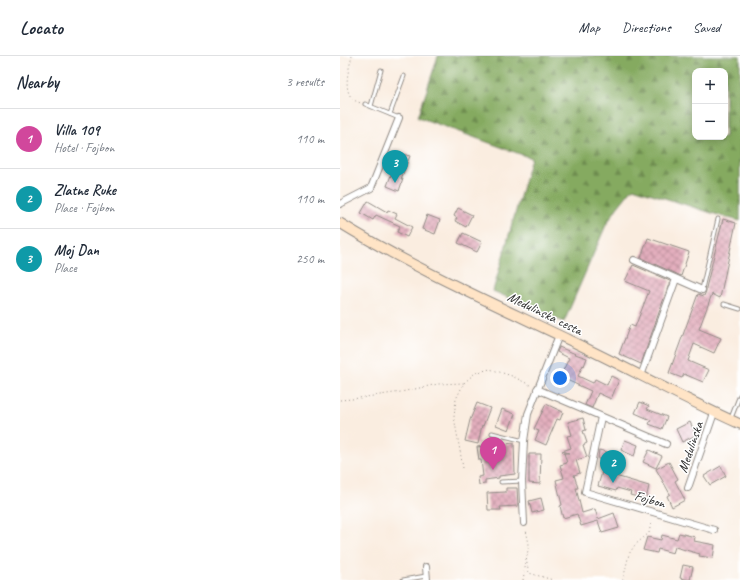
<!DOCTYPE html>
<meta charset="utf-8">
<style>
body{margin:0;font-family:Caveat,sans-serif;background:#f2f2f3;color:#1f2937}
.controls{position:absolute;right:12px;top:12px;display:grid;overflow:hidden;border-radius:8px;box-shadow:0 2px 10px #0003}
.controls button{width:36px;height:36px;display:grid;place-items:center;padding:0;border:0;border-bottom:1px solid #e0e1e3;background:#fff;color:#1f2937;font:20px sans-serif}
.you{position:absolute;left:220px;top:322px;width:14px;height:14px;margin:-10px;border:3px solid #fff;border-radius:50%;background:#1a73e8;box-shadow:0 0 0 6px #1a73e833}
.badge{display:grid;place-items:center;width:26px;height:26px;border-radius:50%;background:#ea580c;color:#fff;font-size:13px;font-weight:700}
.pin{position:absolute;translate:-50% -33px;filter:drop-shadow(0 1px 2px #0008)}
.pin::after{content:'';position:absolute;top:21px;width:14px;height:12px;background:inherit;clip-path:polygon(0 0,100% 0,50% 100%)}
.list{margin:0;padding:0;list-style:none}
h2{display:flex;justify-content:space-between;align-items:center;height:52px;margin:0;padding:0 16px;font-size:17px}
h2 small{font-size:13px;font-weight:400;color:#747a83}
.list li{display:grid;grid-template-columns:26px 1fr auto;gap:12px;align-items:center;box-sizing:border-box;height:60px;padding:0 16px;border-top:1px solid #e0e1e3}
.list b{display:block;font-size:15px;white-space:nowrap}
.list p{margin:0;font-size:13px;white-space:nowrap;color:#747a83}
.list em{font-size:13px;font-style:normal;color:#747a83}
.map{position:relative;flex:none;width:400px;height:524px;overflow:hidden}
header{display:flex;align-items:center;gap:24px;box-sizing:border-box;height:56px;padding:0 20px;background:#fff;border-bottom:1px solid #e0e1e3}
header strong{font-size:19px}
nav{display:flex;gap:22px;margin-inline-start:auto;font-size:14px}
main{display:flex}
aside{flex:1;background:#fff}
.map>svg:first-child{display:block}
</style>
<header>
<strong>Locato</strong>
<nav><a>Map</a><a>Directions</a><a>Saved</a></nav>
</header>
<main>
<aside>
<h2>Nearby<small>3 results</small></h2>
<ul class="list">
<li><span class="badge" style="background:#d1479c">1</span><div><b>Villa 109</b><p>Hotel · Fojbon</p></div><em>110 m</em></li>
<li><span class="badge" style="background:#0f9aa8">2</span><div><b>Zlatne Ruke</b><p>Place · Fojbon</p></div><em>110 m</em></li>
<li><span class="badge" style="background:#0f9aa8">3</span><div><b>Moj Dan</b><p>Place</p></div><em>250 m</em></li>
</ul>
</aside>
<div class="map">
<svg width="400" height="524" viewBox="0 0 400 524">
<defs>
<pattern id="forest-firs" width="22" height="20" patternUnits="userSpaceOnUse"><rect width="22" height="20" fill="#85aa60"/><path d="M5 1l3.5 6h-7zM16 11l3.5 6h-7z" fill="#6d8b4f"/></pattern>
<pattern id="building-cross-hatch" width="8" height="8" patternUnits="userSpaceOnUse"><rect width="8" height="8" fill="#e3aebd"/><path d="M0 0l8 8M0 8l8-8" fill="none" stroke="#b88e9a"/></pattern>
</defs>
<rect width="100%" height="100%" fill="#fff"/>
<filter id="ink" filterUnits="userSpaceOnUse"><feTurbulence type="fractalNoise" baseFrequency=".025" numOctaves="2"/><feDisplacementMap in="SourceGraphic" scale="8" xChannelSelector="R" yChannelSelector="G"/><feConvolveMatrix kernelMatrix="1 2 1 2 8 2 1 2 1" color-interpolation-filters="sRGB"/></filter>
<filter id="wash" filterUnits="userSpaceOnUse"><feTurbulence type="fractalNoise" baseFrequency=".012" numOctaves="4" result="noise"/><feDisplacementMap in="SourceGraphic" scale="16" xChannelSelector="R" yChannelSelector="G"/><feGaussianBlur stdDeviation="0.9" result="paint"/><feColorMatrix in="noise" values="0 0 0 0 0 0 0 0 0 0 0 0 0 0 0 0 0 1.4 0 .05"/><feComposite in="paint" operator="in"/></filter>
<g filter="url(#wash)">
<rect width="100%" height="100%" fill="#faede0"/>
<path fill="url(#forest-firs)" stroke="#586a46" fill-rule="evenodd" d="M98 0H400V165L381 160 293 132 277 152 266 169 224 266 153 235 191 102 78 61ZM355 15H385V81H355Z"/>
<g id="blocks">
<g fill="url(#building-cross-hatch)">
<polygon points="59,97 70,100 61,123 63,123 59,135 47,130"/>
<polygon points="28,145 47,156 48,154 57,158 55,162 72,171 67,181 57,176 60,170 36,159 33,164 21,157"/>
<polygon points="118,152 132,159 126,171 115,165 117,162 114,160"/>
<polygon points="87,159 100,164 95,178 82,173"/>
<polygon points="383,163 396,167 380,242 372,238 359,273 381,282 374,297 354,288 348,305 369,314 363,326 344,318 342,322 329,317 358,238 364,240 366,235 366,232"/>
<polygon points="123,177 142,186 137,196 118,187"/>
<polygon points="308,182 349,196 341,220 301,202"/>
<polygon points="293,209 330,225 301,308 279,298 290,269 295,271 309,235 285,225"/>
<polygon points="219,291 238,299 247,302 244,310 243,309 238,320 253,327 255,323 267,329 271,320 279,324 271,343 258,337 252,352 245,349 251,335 220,321 229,302 217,296"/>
<polygon points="300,346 309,350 307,353 327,361 322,373 309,368 311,364 295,357"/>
<polygon points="137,347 150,352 143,370 142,369 138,388 125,385 130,364"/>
<polygon points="206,348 223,356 220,364 217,363 206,389 195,384 199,375 194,373"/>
<polygon points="162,353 175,358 169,374 156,369"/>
<polygon points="243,362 246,374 243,375 247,387 243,389 247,401 236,404 240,417 234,419 238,432 236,432 242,457 255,453 258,463 274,457 279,472 262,477 258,465 241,470 237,458 223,462 220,450 222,449 216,424 224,422 220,409 227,407 224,397 229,397 222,395 231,392 227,380 232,379 228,366"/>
<polygon points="350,366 356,379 342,386 336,373"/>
<polygon points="285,384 298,389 294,400 281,394"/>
<polygon points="174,387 175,418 159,420 159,422 145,424 145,428 139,429 138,421 143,420 141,404 139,404 137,391"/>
<polygon points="259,394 267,396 265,404 258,403"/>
<polygon points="309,394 322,400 316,412 303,406"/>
<polygon points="189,398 201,398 200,428 189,427"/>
<polygon points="329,406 338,423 335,425 345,444 332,451 327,440 330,438 316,413"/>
<polygon points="381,410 386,420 370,429 364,420"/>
<polygon points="262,416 309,430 306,443 290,439 291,436 277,432 276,435 258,430"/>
<polygon points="166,432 177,432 178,450 160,451 161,454 148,454 147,437 166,436"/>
<polygon points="201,442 204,454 192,457 189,445"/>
<polygon points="339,477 355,481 354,485 375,489 373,502 359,500 360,498 335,491 333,497 318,493 317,497 303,494 307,481 321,484 322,479 337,483"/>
<polygon points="343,509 353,511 350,524 340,522"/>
</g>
</g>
</g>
<g filter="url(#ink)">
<use href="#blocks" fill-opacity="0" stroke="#928c86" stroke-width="1"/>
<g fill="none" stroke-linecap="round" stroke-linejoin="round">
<g stroke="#928c86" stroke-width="5">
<g id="lane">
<polyline points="25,48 59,62"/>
<polyline points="31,50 41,14"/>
<polyline points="50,58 64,20"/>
<polyline points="362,233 378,163"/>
<polyline points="384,248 400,253"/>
<polyline points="391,362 400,339"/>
<polyline points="152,377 184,385"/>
<polyline points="161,426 182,425"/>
<polyline points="63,524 86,520"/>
</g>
</g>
<g stroke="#928c86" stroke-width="8">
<g id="street">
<polyline points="0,148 31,132 59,62"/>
<polyline points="294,204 362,234"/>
<polyline points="301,320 336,223"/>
<polyline points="197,333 326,388"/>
<polyline points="261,361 245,436 374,474"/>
<polyline points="348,432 374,357"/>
<polyline points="184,467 182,425 184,385 188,358 219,279"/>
<polyline points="86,511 87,524"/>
</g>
</g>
<g stroke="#928c86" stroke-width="11">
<path id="secondary" d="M0 167C73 212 152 247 229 284 286 311 342 342 400 368"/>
</g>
<g stroke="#928c86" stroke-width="1" stroke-dasharray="1 3" stroke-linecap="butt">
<path d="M12 0C8 16 0 42 21 47"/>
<polyline points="0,344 12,343 61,336 98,328 124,327"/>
<polyline points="123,412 114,361 116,343 124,327 135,317 150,313 172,320 192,330"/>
<polyline points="186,503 189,517 213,524"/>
<polyline points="183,524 189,488 186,474"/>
<polyline points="283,524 289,498 295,489 309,477 312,462"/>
</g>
<use href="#lane" stroke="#fff" stroke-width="3"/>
<use href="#street" stroke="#fff" stroke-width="6"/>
<use href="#secondary" stroke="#ffe4c6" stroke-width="9"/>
</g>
</g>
<g text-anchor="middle" stroke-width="3" stroke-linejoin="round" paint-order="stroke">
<g font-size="14" fill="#2b2b2b" stroke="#fff">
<text transform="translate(205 257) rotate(26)" y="5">Medulinska cesta</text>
<text transform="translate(350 391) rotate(-71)" y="5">Medulinska</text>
<text transform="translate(310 443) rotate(16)" y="5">Fojbon</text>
</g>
</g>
</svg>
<div class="controls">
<button>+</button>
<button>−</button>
</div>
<div class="you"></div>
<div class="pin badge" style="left:153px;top:414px;background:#d1479c">1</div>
<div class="pin badge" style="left:273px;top:427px;background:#0f9aa8">2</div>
<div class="pin badge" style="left:55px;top:127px;background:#0f9aa8">3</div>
</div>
</main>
